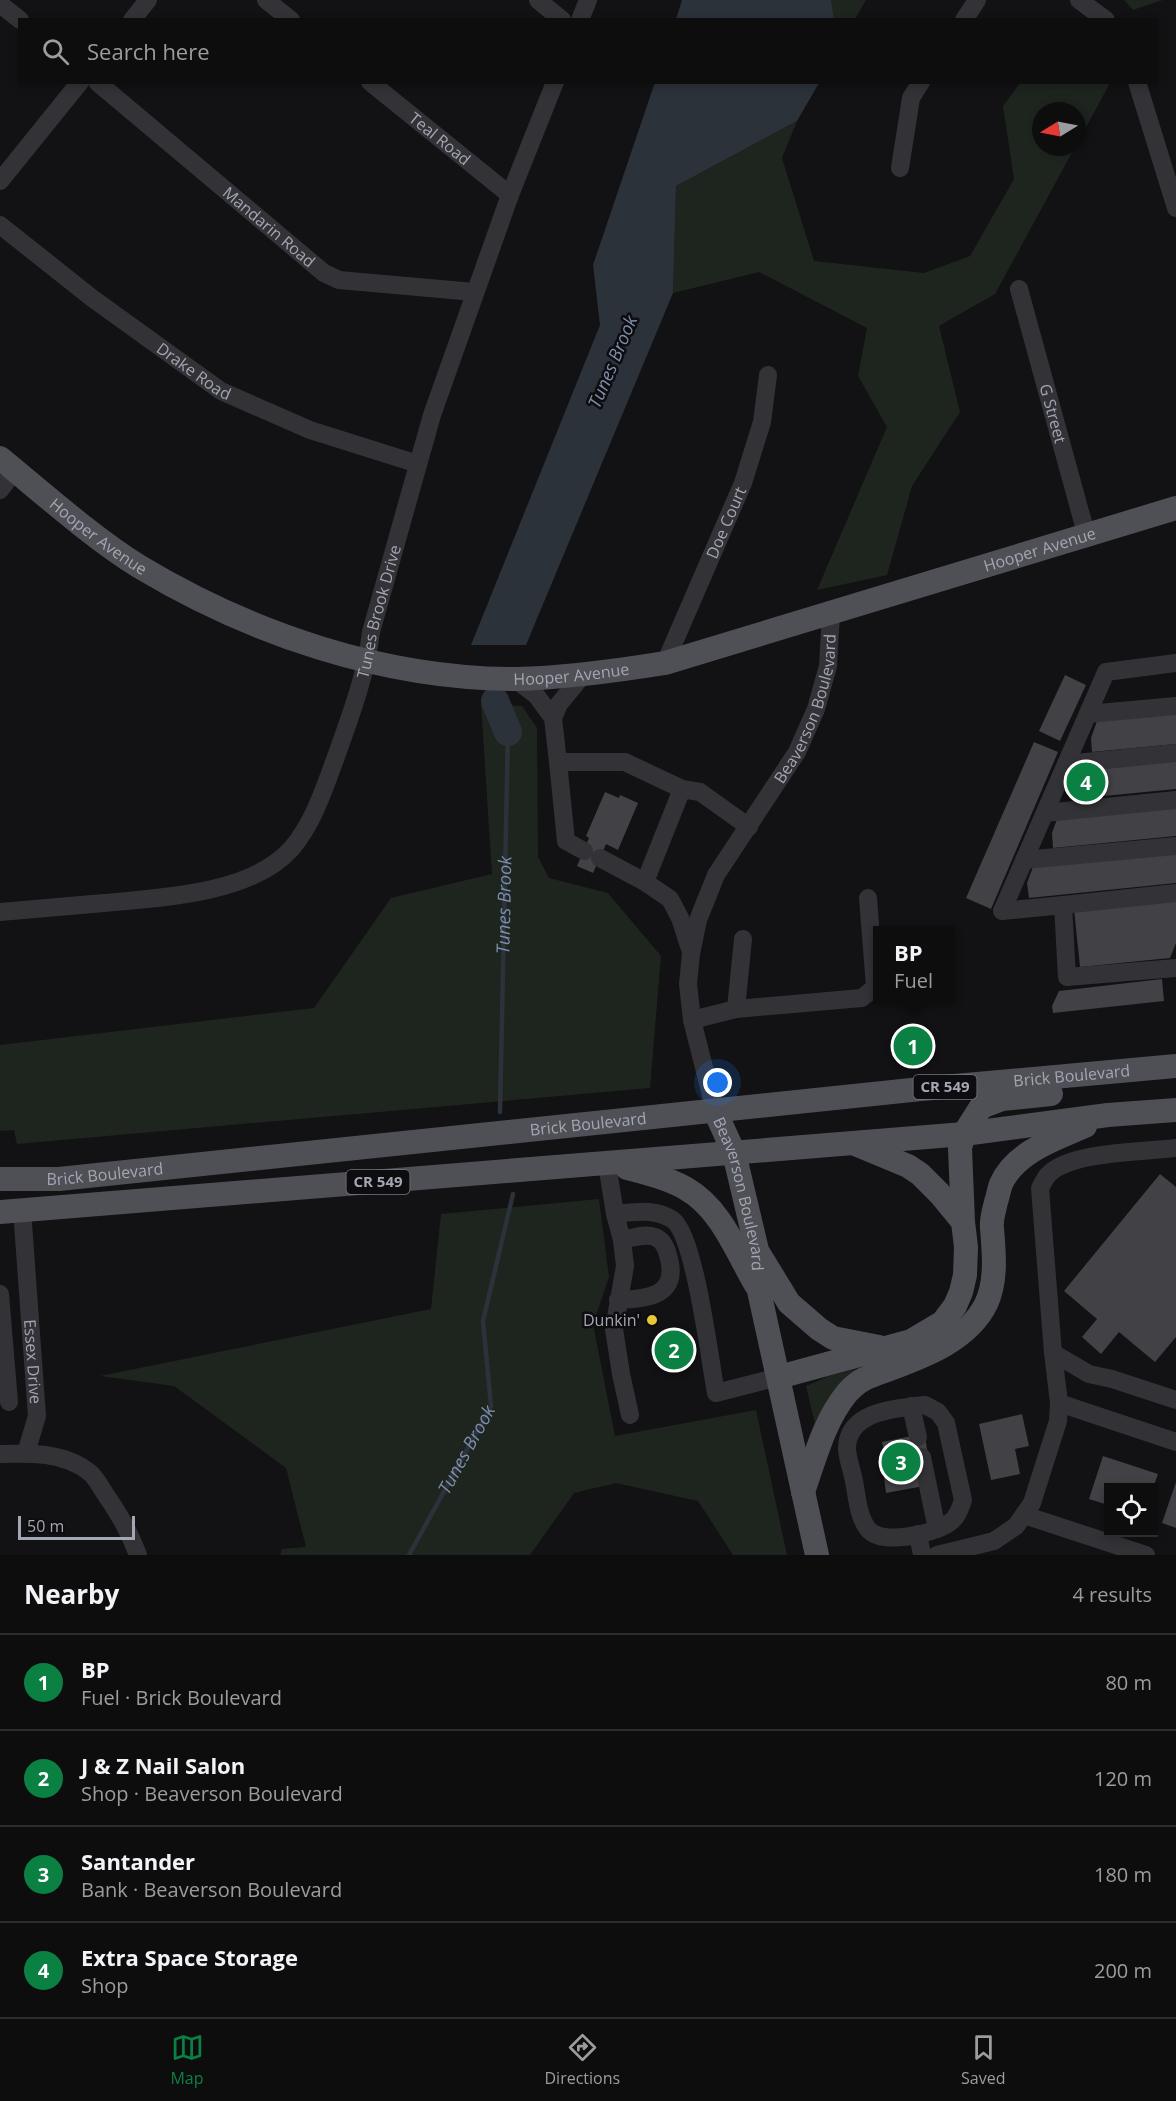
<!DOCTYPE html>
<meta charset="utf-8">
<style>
body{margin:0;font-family:"Open Sans",sans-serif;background:#1c1b1c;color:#f1f3f6}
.controls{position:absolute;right:18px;bottom:18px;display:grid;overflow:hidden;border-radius:0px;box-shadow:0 3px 9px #0003}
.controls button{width:54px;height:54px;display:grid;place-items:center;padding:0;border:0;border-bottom:2px solid #2e2d2e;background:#0e0d0e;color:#f1f3f6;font:30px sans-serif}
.compass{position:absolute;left:1032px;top:102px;width:54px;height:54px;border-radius:50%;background:#0e0d0e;box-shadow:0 3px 9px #0003;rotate:260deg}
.scale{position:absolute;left:18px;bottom:15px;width:117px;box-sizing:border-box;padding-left:6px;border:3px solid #a3a6b3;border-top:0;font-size:16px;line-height:21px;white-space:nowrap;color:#a3a6b3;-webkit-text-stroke:4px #0d0c0e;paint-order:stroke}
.you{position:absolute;left:718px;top:1083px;width:21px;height:21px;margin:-15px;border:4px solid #fff;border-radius:50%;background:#1a73e8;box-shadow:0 0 0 9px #1a73e833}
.badge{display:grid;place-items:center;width:39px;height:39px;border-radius:50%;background:#0b8043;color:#fff;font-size:20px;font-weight:700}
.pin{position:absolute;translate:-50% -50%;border:3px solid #fff;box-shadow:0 2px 6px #0006}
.popup{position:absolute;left:873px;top:926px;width:81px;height:78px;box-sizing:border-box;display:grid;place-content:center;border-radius:0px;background:#0e0d0e;filter:drop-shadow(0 2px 4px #0005);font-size:20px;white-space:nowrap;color:#9b9c9e}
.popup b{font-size:22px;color:#f1f3f6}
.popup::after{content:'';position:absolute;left:50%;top:100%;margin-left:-12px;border:12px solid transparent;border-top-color:#0e0d0e}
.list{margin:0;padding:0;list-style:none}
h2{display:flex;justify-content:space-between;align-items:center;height:78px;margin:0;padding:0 24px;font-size:26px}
h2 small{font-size:20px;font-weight:400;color:#9b9c9e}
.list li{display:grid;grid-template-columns:39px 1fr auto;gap:18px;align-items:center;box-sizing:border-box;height:96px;padding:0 24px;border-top:2px solid #2e2d2e}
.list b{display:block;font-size:22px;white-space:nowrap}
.list p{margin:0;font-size:20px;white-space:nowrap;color:#9b9c9e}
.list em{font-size:20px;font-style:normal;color:#9b9c9e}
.icon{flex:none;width:33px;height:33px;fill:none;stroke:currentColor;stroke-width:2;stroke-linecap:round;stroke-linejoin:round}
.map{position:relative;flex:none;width:1176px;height:1555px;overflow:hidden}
.search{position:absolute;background:#0e0d0e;box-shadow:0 3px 9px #0003;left:18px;right:18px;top:18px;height:66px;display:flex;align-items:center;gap:15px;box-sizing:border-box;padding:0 21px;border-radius:0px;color:#9b9c9e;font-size:22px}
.sheet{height:462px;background:#0e0d0e}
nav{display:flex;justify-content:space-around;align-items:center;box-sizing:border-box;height:84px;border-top:2px solid #2e2d2e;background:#0e0d0e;font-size:16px;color:#9b9c9e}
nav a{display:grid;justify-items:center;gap:3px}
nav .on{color:#0b8043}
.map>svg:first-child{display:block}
</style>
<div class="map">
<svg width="1176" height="1555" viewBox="0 0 1176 1555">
<rect width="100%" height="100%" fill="#121113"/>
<g fill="#1e251f">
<polygon points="831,0 866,0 855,19 834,20"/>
<polygon points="1124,0 1163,0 1133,10"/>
<polygon points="1020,83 1110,83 1077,144 1077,111 1041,111 1041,147 1075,147 995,294 939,326 960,412 912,486 887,575 817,590 887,427 858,376 867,328 759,272 673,293 676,186 797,121 782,158 814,261 924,273 970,256 1014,179 1003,106"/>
<polygon points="481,704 522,706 537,728 538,857 549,878 608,893 661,956 650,1088 17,1144 14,1130 0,1131 0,1045 314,1008 391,898 492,874"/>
<polygon points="599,1199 609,1277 593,1324 615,1436 756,1410 787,1555 733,1555 698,1501 616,1483 574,1493 530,1555 280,1555 282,1549 306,1547 286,1468 174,1386 100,1376 431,1309 441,1214"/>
<polygon points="871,1365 818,1425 815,1424 806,1386 829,1376"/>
</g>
<g fill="#2c323a">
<polygon points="682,0 831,0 834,19 676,19"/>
<polygon points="655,82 819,83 797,121 676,186 673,293 526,645 471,645 600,325 593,265"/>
</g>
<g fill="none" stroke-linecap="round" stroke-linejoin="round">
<g stroke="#2c323a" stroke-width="4.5">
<path id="s1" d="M500 1112 508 732"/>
<path id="s2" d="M409 1555 491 1406 483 1321 513 1194"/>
</g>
<polyline stroke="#2c323a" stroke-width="28" points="495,701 508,732"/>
</g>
<g fill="#414146">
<polygon points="1065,675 1086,685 1060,741 1039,731"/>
<polygon points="1176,714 1176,744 1092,752 1091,738 1097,721"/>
<polygon points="1034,742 1058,752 991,909 966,898"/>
<polygon points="1176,761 1176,789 1073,799 1072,786 1076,770"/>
<polygon points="605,792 619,798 620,795 638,803 618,850 606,844 593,873 577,866 589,838 586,836"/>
<polygon points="1176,807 1176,836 1053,848 1052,833 1057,819"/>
<polygon points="1176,854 1176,883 1029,898 1027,883 1033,867"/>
<polygon points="1176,899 1176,943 1170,958 1080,967 1074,909"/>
<polygon points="1162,979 1164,1001 1053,1013 1052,1006 1059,991"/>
<polygon points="1160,1174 1176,1187 1176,1337 1155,1362 1119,1332 1101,1354 1082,1337 1097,1319 1064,1291"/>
<polygon points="1022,1414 1029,1446 1015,1449 1020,1474 991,1480 979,1424"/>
<polygon points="912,1436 925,1436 928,1456 924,1486 886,1493 881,1452 884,1451 882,1442"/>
<polygon points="1103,1456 1158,1474 1153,1488 1108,1488 1108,1505 1089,1499"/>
<polygon points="1176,1482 1176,1528 1162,1523"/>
</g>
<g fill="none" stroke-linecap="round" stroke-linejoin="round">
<g stroke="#333337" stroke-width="18">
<polyline points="266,0 291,20"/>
<polyline points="538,0 562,20"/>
<polyline points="1079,0 1106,20"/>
<polyline points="0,4 20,20"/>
<polyline points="132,20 148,0"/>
<polyline points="580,20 588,0"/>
<polyline points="964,20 977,0"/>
<path id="s3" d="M97 82 324 273 339 280 474 292"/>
<path id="s4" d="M370 82 510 195"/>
<polyline points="1137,82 1176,208"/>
<polyline points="900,168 911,98 921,82"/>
<polyline points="0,181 80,82"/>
<path id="s5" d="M0 225 92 298 221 391 310 430 418 464"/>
<path id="s6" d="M1019 289 1087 537"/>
<polyline points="0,490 15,470"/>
<path id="s7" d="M665 663 743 483 762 422 768 375"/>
<polyline points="1176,663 1106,672 1002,911 1063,905 1067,977 1176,968"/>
<polyline points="582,676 559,704 553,718 558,762 625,762 682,789 700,792 749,827"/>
<polyline points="515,679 536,695 553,718"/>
<polyline points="1088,714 1176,706"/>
<polyline points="558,762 566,841 584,851"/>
<polyline points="1066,764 1176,753"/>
<polyline points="1045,813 1176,800"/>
<polyline points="600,858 645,882 670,899 680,918 691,952"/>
<polyline points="1024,860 1176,846"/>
<polyline points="645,882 682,789"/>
<polyline points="1063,905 1176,893"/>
<path id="s8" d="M0 912C35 909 69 906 104 903 161 898 252 894 292 848 314 822 325 786 337 754 351 714 366 675 371 632L432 415 510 195 555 82"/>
<polyline points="736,1009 743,939"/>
<polyline points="692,1020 736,1009 862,998 875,987 868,898"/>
<path id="s9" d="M715 1111 692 1020 688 984 691 954 698 920 716 875 797 752 816 709 828 666 831 614"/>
<path d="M607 1164 615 1214C635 1212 656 1208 673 1220 695 1236 710 1362 716 1393L779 1377"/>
<path id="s10" d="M22 1210 37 1416 26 1453"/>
<polyline points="615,1214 622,1240 625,1266 614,1329 621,1374 630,1415"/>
<polyline points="0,1294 9,1402"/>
<path d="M618 1300C650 1299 680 1295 668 1255 666 1247 663 1240 655 1237 644 1233 633 1238 622 1240"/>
<polyline points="1053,1353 1089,1374 1112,1379 1176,1400"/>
<polyline points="1059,1403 1176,1442"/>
<path d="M925 1405 938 1412 946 1423 963 1500C960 1509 957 1518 949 1523 933 1534 881 1546 868 1529 858 1517 857 1496 854 1481 852 1471 848 1460 847 1450 846 1411 896 1408 925 1405Z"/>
<polyline points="911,1406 918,1437"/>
<path d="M0 1454C30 1453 64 1452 89 1472 97 1478 102 1490 108 1498 122 1519 129 1532 138 1555"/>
<polyline points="922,1457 937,1529"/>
<polyline points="1024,1515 1146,1555"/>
<polyline points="918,1534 922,1555"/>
<path d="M937 1555 994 1541 1016 1526 1032 1503 1058 1421 1059 1403 1053 1353 1040 1188C1042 1185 1044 1180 1047 1176 1068 1151 1144 1152 1176 1148"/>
</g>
<g stroke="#4f4f56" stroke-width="24">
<path id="s11" d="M0 458C44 494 93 538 140 567 252 634 384 679 516 679 566 678 615 671 665 663L1176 508"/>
<path id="s12" d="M715 1111 734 1153 757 1250 759 1291 817 1555"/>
<path d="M627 1168C646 1173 667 1178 685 1188 721 1208 736 1251 756 1285"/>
<path id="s13" d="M0 1179H59L921 1089 1176 1066"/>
<polyline points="0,1212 964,1134 1108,1115 1176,1110"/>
<polyline points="963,1222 960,1148 964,1134 981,1107 1002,1099 1051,1094"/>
<polyline points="759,1254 789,1303 819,1329 833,1338 879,1347"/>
<polyline points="779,1377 911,1341 943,1322 955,1306 961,1292 965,1275 966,1247 963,1222 940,1194 920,1174 908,1166 855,1144"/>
<path d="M803 1492C815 1458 824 1421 847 1393 860 1378 873 1375 890 1369 925 1356 968 1340 986 1304 997 1281 994 1253 992 1228 991 1219 994 1211 996 1202 998 1196 999 1189 1001 1184 1015 1152 1055 1139 1085 1126"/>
</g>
</g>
<circle fill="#e7c835" stroke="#0d0c0e" stroke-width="2" cx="652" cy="1320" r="6"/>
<g text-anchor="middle" stroke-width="5" stroke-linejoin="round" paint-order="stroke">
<g fill="#0d0c0e" stroke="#767882" stroke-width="1.5">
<rect x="913.5" y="1075" width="63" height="24" rx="4.5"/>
<rect x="346.5" y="1170" width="63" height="24" rx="4.5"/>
</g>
<g font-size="15" font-weight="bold" fill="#a3a6b3">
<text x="945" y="1092">CR 549</text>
<text x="378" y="1187">CR 549</text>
</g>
<g font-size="16" fill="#a3a6b3" stroke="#0d0c0e">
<text dy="6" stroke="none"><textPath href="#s4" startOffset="90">Teal Road</textPath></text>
<text dy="6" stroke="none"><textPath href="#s3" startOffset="225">Mandarin Road</textPath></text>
<text dy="6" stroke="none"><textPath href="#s5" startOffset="243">Drake Road</textPath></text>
<text dy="6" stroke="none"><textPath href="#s6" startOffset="129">G Street</textPath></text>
<text dy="6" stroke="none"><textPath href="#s7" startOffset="153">Doe Court</textPath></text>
<text dy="6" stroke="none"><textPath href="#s11" startOffset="126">Hooper Avenue</textPath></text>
<text dy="6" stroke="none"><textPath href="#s11" startOffset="1116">Hooper Avenue</textPath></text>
<text dy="6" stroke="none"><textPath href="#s8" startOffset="558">Tunes Brook Drive</textPath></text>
<text dy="6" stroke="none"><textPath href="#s11" startOffset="630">Hooper Avenue</textPath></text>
<text dy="6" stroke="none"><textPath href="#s9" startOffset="435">Beaverson Boulevard</textPath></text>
<text dy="6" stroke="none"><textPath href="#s13" startOffset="1077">Brick Boulevard</textPath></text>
<text dy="6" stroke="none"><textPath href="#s13" startOffset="591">Brick Boulevard</textPath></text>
<text dy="6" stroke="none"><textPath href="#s13" startOffset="105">Brick Boulevard</textPath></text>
<text dy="6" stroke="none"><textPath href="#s12" startOffset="87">Beaverson Boulevard</textPath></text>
<text dy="6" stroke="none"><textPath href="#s10" startOffset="152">Essex Drive</textPath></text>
</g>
<g font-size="16" fill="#a3a6b3" stroke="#0d0c0e" text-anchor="end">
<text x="640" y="1326">Dunkin'</text>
</g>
<g font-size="18" font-style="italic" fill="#7c8eac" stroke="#0d0c0e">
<text transform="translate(613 362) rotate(-67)" y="6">Tunes Brook</text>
<text dy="6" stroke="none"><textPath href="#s1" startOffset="207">Tunes Brook</textPath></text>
<text dy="6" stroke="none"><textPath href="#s2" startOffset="120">Tunes Brook</textPath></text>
</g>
</g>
</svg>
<div class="controls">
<button><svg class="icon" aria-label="locate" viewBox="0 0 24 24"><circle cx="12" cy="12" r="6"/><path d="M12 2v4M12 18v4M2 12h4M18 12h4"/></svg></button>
</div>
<svg class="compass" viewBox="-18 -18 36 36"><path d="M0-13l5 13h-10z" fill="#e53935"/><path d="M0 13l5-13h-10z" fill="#9b9c9e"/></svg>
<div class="scale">50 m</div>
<div class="you"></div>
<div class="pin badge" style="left:913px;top:1046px">1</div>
<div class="popup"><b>BP</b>Fuel</div>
<div class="pin badge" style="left:674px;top:1350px">2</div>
<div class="pin badge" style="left:901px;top:1462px">3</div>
<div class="pin badge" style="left:1086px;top:782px">4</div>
<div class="search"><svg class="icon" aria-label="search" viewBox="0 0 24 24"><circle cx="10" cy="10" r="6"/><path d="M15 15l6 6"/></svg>Search here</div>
</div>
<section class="sheet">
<h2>Nearby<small>4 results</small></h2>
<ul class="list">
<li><span class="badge">1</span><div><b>BP</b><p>Fuel · Brick Boulevard</p></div><em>80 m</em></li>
<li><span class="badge">2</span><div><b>J &amp; Z Nail Salon</b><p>Shop · Beaverson Boulevard</p></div><em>120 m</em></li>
<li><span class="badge">3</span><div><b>Santander</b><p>Bank · Beaverson Boulevard</p></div><em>180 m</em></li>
<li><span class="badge">4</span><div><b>Extra Space Storage</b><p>Shop</p></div><em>200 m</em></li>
</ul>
</section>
<nav>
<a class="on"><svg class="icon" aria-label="map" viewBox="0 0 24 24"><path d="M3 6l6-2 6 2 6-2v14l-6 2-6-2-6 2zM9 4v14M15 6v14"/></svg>Map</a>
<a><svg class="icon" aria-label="directions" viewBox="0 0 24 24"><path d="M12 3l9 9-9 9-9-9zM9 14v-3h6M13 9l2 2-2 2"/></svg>Directions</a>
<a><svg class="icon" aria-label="saved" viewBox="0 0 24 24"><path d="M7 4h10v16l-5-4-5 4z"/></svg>Saved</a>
</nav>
